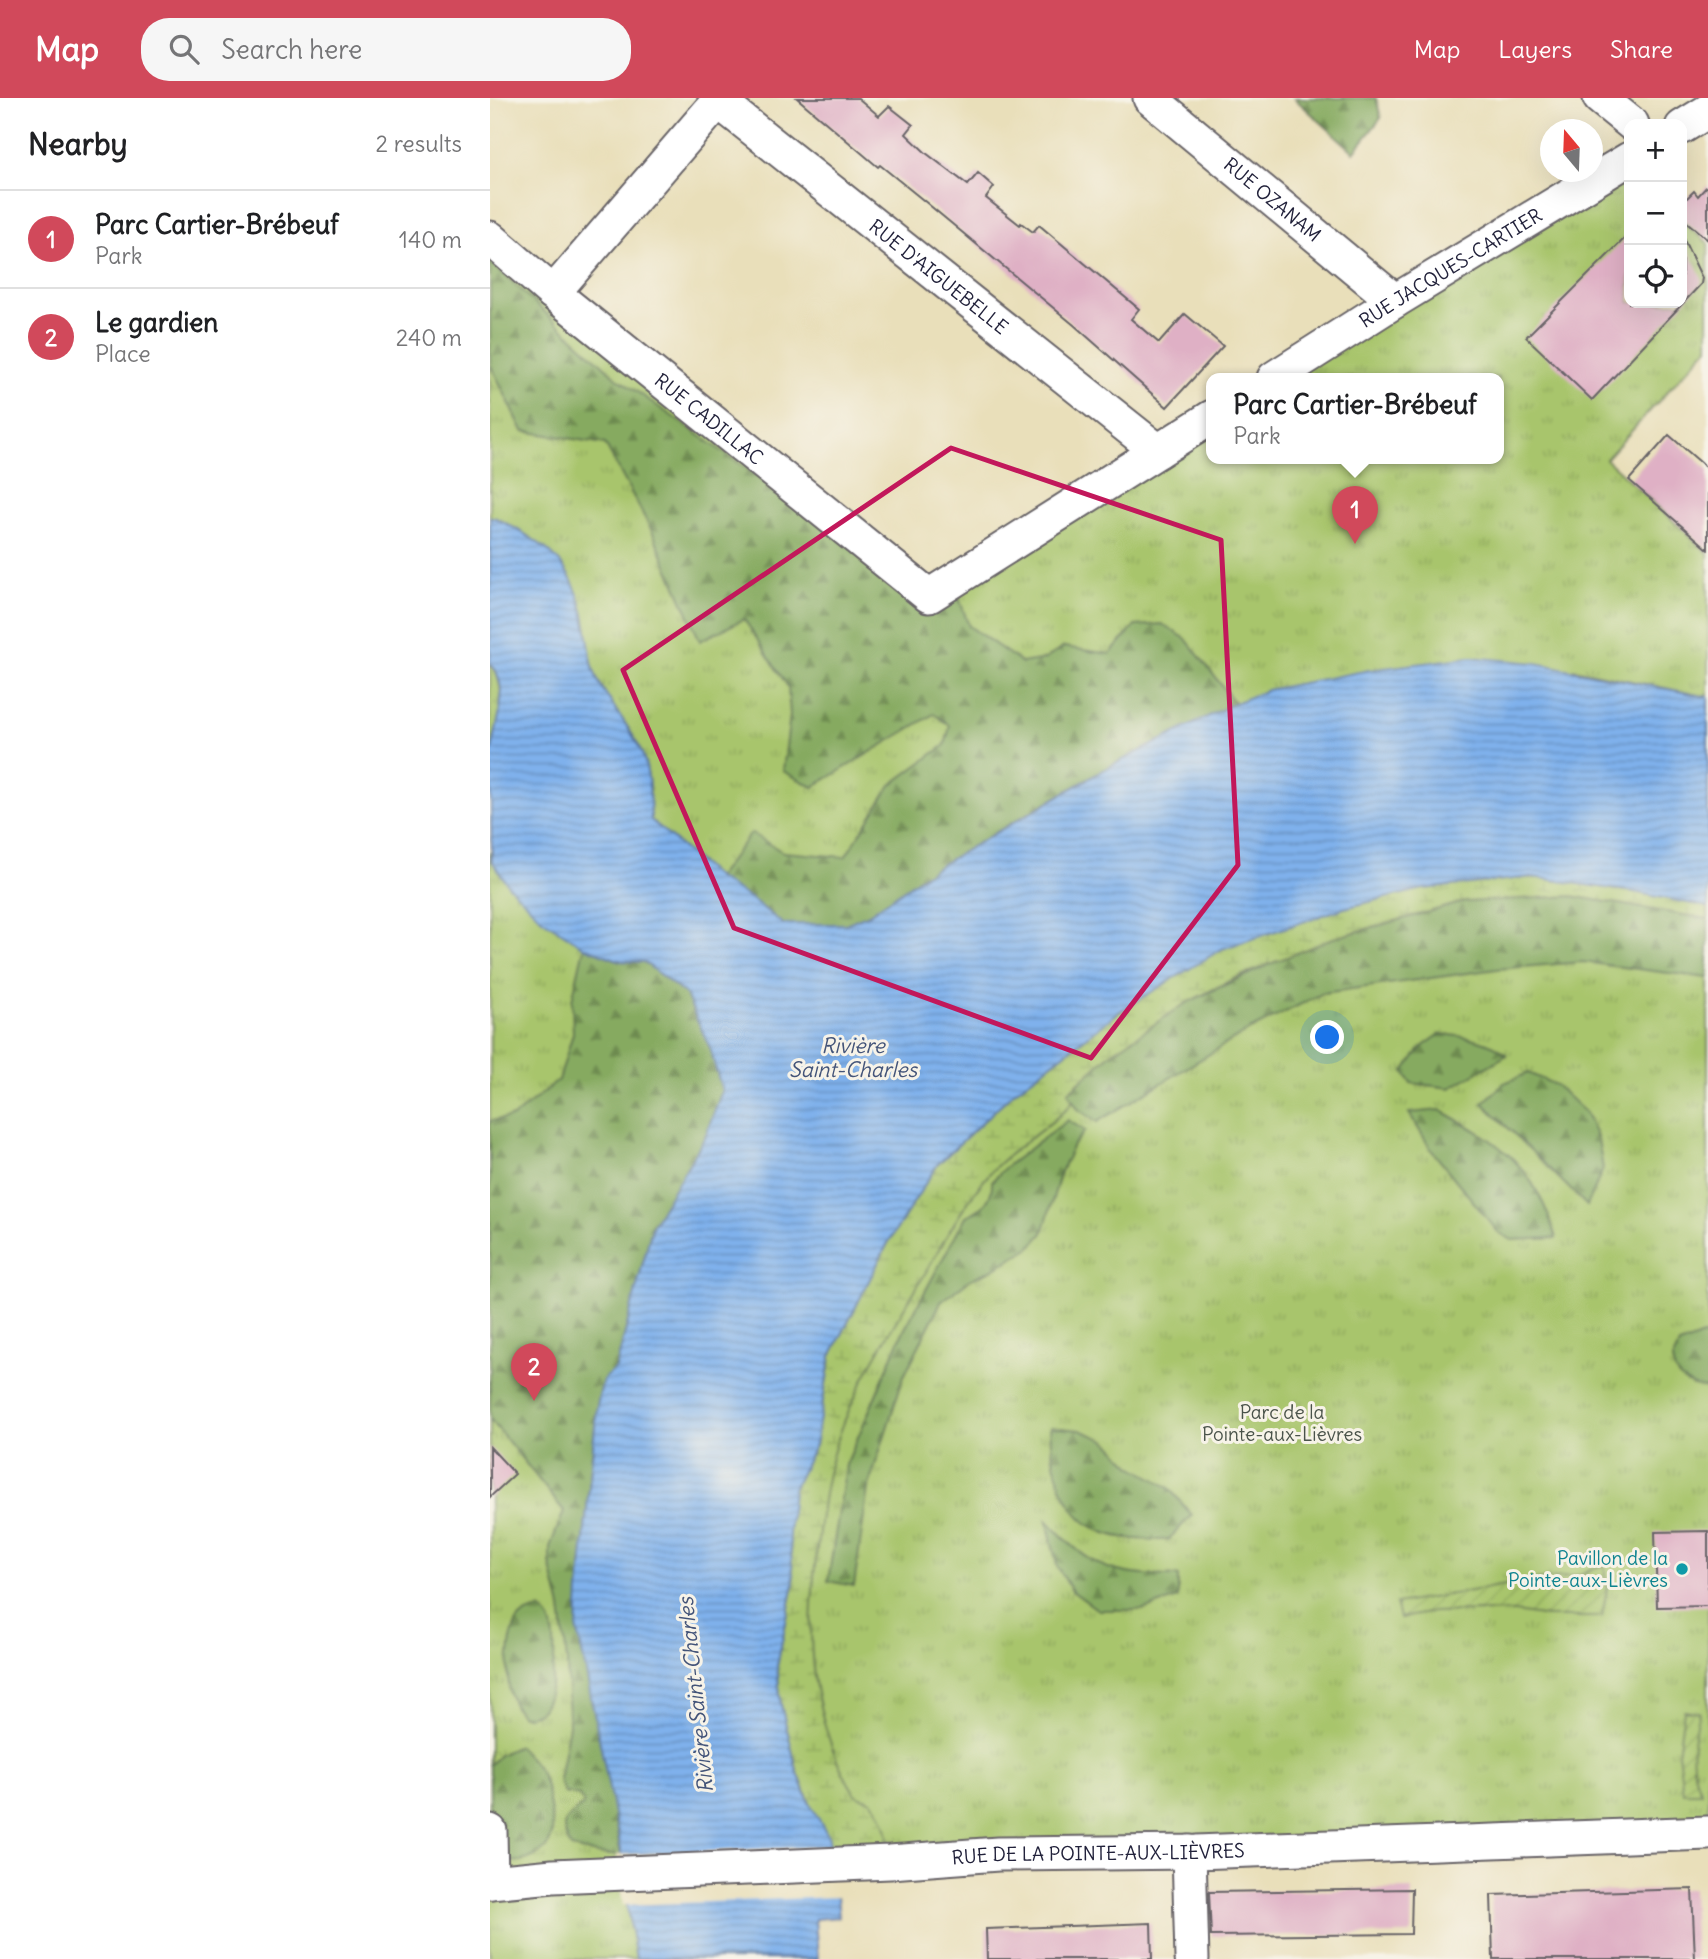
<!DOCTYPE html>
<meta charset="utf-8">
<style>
body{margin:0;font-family:Delius,sans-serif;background:#f6f6f6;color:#202124}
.controls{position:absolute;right:21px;top:21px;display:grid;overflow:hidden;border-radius:14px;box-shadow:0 7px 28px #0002}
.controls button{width:63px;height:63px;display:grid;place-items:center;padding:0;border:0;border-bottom:2px solid #e0e0e0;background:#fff;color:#202124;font:35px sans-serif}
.compass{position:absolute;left:1050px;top:21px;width:63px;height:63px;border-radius:50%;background:#fff;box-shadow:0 7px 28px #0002;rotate:341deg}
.you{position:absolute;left:838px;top:940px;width:24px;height:24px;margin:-18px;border:5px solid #fff;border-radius:50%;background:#1a73e8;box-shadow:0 0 0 10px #1a73e833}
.badge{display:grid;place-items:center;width:46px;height:46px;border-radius:50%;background:#d1495b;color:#fff;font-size:23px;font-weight:700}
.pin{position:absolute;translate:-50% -58px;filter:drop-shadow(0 2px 4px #0008)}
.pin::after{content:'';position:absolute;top:37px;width:24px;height:21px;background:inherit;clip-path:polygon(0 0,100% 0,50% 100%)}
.popup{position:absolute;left:716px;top:275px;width:298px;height:91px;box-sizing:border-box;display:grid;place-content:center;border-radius:14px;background:#fff;filter:drop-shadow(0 2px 5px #0005);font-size:23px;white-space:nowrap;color:#757577}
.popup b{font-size:26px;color:#202124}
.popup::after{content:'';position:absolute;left:50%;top:100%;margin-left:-14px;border:14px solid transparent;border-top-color:#fff}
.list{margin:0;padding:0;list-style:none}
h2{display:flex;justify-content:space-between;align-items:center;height:91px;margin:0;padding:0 28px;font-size:30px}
h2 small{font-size:23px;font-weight:400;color:#757577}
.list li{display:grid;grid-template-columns:46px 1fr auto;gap:21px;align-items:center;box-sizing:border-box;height:98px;padding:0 28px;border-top:2px solid #e0e0e0}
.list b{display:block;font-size:26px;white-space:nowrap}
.list p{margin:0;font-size:23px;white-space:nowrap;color:#757577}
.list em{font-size:23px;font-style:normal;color:#757577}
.icon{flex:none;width:38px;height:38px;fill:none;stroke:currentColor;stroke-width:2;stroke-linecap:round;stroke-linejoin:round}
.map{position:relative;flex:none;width:1218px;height:1861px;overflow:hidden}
header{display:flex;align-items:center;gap:42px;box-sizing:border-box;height:98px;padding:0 35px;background:#d1495b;color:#fff}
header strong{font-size:33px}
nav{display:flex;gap:38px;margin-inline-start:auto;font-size:24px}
.search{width:490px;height:63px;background:#f6f6f6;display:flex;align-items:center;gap:18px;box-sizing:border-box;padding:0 24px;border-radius:28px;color:#757577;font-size:26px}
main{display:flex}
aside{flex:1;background:#fff}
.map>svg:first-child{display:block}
</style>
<header>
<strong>Map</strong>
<div class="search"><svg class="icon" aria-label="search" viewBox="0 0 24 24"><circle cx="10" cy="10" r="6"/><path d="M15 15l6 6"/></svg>Search here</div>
<nav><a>Map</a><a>Layers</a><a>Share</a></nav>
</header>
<main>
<aside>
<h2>Nearby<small>2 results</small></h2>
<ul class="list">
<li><span class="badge">1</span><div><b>Parc Cartier-Brébeuf</b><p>Park</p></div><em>140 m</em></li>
<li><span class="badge">2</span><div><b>Le gardien</b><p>Place</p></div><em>240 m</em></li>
</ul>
</aside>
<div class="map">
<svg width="1218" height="1861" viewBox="0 0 1218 1861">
<defs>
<pattern id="grass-tufts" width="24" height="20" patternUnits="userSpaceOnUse" patternTransform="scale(1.75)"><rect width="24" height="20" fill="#a8c56c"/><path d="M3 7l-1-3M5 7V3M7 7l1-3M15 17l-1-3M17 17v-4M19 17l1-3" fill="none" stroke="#90a95e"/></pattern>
<pattern id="forest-firs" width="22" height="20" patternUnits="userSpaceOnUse" patternTransform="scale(1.75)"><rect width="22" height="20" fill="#86aa60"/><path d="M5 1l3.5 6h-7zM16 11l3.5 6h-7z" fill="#6d8a50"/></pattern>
<pattern id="wetland-marsh" width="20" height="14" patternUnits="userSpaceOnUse" patternTransform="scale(1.75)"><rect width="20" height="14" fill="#a8c56c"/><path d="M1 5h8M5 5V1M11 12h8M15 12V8" fill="none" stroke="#90a95e"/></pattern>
<pattern id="garden-furrows" width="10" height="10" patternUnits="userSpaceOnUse" patternTransform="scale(1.75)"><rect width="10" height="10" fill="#a8c56c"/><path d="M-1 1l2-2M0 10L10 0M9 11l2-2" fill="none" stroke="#90a95e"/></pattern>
<pattern id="water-rules" width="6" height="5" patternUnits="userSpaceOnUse" patternTransform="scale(1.75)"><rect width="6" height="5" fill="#7fb1ec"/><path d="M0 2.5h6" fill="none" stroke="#6890c0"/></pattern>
</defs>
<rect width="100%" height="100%" fill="#f7f3e8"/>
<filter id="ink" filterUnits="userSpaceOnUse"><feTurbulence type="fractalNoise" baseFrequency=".0143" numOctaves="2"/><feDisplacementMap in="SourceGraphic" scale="14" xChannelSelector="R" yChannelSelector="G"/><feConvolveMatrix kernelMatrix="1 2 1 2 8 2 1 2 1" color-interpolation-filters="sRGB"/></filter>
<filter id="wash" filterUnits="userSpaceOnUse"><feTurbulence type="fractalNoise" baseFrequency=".00686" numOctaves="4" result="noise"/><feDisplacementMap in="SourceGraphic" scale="28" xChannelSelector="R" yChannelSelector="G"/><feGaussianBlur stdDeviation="1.57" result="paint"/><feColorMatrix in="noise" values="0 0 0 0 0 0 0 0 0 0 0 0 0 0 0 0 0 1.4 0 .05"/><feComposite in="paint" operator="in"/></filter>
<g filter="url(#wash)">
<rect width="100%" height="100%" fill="#e9dfba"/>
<g fill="url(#grass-tufts)" stroke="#657454" stroke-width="2">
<path d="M1139 79V205H1192V123L1218 145V249L1116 361 1218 455V599L1085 571 356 826H293L227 780 161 722C160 702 160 678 153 658 145 634 118 605 107 580 99 564 100 544 96 527 85 465 57 447 4 419H0V140L439 498 721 319 722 360H1008V280H784Z"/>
<path d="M0 565C21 592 6 631 0 661Z"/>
<polygon points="0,753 2,763 130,863 181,1094 163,1126 126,1270 113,1282 107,1308 89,1492 131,1752 131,1774 146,1861 0,1861"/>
<polygon points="1218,809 1218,1735 400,1764 287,1568 299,1436 447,1067 854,810"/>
</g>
<g fill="url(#forest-firs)" stroke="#54664e" stroke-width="2">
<polygon points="804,0 886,0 891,20 864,54"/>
<polygon points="0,164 126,279 439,498 463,483 479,528 532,565 555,561 574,549 620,556 645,528 672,526 696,541 745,605 619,669 540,714 437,775 379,816 356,826 293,826 263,802 227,780 261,735 293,754 355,759 401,687 455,647 460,628 444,616 323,689 293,673 300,617 298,589 254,521 210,543 163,435 115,346 33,333 0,266"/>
<polygon points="1082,798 1218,821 1218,880 1093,864 1007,871 833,895 756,934 607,1024 588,1011 578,994 620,956 696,905 804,855 843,840 974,804"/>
<path d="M94 849 130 863 154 864 196 897 220 950 232 993 215 1039 163 1126 126 1270 113 1282 107 1308 89 1492 131 1758 106 1756 81 1750C67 1720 75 1726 94 1705L89 1698 74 1695 69 1681 79 1627 77 1564 71 1510 60 1465V1449L74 1413 0 1321V1023L23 1019 69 982 83 935 82 902Z"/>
<path d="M950 936C972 938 1001 941 1017 957L960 990 921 985 914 973 932 949Z"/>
<polygon points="1038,975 1066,987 1096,1015 1108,1041 1113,1071 1097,1108 993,1005 1014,985"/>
<path d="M950 1012C1013 1046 1045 1068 1066 1140L1022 1142 1008 1134 942 1053 919 1015Z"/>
<path d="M578 1022 595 1033 583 1047 570 1076 553 1135 541 1149 501 1172 479 1182 451 1204 413 1280 378 1390 364 1488 338 1483 356 1367 412 1236 476 1118C493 1111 503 1102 502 1083L518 1067Z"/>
<path d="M1218 1236V1291C1200 1289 1184 1282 1182 1262L1189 1247Z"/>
<path d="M560 1329 590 1332 616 1342 642 1368 678 1389 702 1417 678 1442C655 1442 630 1442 608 1432 572 1415 561 1366 560 1329Z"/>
<path d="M557 1422C602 1472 622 1478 688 1478V1500L653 1512H608L582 1493 567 1468Z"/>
<path d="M51 1511C54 1515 59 1520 61 1524 67 1543 65 1594 52 1611 47 1617 40 1618 32 1618 27 1613 23 1607 21 1599 16 1583 17 1531 31 1519 37 1514 44 1512 51 1511Z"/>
<path d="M28 1648C38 1658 49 1669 54 1683 58 1695 65 1729 61 1741 56 1756 30 1769 15 1761 10 1758 5 1750 0 1746V1667L9 1657Z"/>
</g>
<path fill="url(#wetland-marsh)" stroke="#657454" stroke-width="2" d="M1042 779 1144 794 1218 809V821L1082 798 974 804 843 840 743 881 696 905 620 956 578 994 583 1003C559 1032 523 1048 499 1076 473 1107 453 1144 433 1179 401 1232 367 1284 347 1343 333 1383 330 1427 325 1468 321 1511 318 1553 327 1595 334 1629 345 1665 364 1694 369 1701 377 1699 382 1704 397 1718 400 1746 400 1764L344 1766 307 1672 291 1607 287 1568 304 1486 299 1436 303 1391 325 1347 341 1258 398 1145 447 1067 524 994 629 914 731 851 854 810 933 791Z"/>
<g fill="url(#garden-furrows)" stroke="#657454" stroke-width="2">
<polygon points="1114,1466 1117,1490 1112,1519 1058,1519 1025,1514 990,1513 943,1514 910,1520 906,1506 1038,1483 1090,1477"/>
<path d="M1194 1612 1209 1614C1202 1639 1198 1670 1211 1694H1193L1188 1655Z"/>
</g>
<path fill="url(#water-rules)" stroke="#506a94" stroke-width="2" d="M0 419H4C57 447 85 464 96 527 100 544 99 564 107 580 118 605 145 634 153 658 160 678 160 702 161 722L227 780 263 802 293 826H356L379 816 437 775 619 669 745 605 777 592 879 572 980 559 1046 565 1218 599V809L1144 794 1042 779 933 791 854 810 732 851 629 914 524 994 447 1067 398 1145 341 1258 325 1347 303 1391 299 1436 304 1486 287 1568 291 1607 307 1672 319 1704 338 1737 344 1766 349 1819 325 1821 328 1861H146L131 1774V1751L87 1529 89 1492 107 1308 113 1282 126 1270 163 1126 215 1039 232 993 220 950 196 897 154 864 131 863 94 849 52 821 18 787 2 763 0 661 10 613 12 591 6 573 0 565Z"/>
<polygon fill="#e9dfba" points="344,1748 351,1799 133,1807 128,1775 127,1757"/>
<g id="blocks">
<g fill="#dfb0c5">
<polygon points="307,0 368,0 389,18 399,8 423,27 416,36 436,55 478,87 488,75 504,89 496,100 530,127 531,125 543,134 549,127 649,211 641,221 669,245 695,216 733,248 677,309 584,227 438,106 390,67 388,69"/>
<polygon points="1218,87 1218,142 1192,120 1192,105 1204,93 1208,98"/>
<polygon points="1139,136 1139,205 1192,205 1192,138 1212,180 1211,186 1102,302 1036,239"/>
<polygon points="1179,337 1218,371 1218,451 1139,382"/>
<polygon points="0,1349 25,1376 0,1399"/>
<polygon points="1218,1433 1218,1508 1167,1509 1165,1434"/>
<polygon points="922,1791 921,1836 721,1838 719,1794"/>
<polygon points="1202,1791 1205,1861 1003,1861 1001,1797"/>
<polygon points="661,1825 662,1861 497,1861 496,1831"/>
</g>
</g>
</g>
<g filter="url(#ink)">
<use href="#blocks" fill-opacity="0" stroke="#686467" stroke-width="2"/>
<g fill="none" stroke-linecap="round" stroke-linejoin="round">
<g stroke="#686467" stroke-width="37">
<g id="minor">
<path id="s1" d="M660 0 905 203"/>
<polyline points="1110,0 1142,26"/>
<path id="s2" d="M228 3 668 353"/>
<polyline points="1192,29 1218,13"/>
<path id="s3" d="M0 140 63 195 439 498 722 319"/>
<polyline points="63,195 231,0"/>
<path id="s4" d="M784 280 905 203 1139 61"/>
<polyline points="0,1733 1,1784"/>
<polyline points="699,1754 702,1861"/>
<path id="s5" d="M0 1784 63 1778 400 1764 508 1756 706 1754 1218 1735"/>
</g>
</g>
<use href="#minor" stroke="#fff" stroke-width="33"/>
</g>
</g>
<path fill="none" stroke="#c2185b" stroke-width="5" stroke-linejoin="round" d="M461 350 731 442 748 767 601 960 244 830 133 572Z"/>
<circle fill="#0f9aa8" stroke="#f7f3e8" stroke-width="2.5" cx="1192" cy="1471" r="7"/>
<g text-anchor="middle" stroke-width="6" stroke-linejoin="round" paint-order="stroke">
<g font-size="19" fill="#22223b" stroke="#f7f3e8">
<text dy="7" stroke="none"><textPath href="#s1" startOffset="159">RUE OZANAM</textPath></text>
<text dy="7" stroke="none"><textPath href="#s4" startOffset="208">RUE JACQUES-CARTIER</textPath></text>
<text dy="7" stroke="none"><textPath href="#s2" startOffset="282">RUE D'AIGUEBELLE</textPath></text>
<text dy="7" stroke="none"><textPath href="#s3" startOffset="284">RUE CADILLAC</textPath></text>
<text dy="7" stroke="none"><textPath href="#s5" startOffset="609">RUE DE LA POINTE-AUX-LIÈVRES</textPath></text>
</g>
<g font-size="19" fill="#4a534a" stroke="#f7f3e8">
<text x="792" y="1321">Parc de la<tspan x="792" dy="22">Pointe-aux-Lièvres</tspan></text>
</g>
<g font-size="19" fill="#0d838f" stroke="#f7f3e8" text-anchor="end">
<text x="1178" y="1467">Pavillon de la<tspan x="1178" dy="22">Pointe-aux-Lièvres</tspan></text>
</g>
<g font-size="21" font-style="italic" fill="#435479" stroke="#f7f3e8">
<text x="363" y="955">Rivière<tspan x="363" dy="24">Saint-Charles</tspan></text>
<text transform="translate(206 1597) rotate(-96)" y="7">Rivière Saint-Charles</text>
</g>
</g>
</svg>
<div class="controls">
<button>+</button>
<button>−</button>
<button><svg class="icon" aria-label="locate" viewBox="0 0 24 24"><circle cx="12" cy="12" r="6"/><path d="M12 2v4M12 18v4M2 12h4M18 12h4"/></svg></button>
</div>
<svg class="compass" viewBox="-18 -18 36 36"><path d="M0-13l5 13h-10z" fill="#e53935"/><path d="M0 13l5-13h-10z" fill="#757577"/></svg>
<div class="you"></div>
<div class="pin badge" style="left:865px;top:446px">1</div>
<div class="popup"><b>Parc Cartier-Brébeuf</b>Park</div>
<div class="pin badge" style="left:44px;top:1303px">2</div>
</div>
</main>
